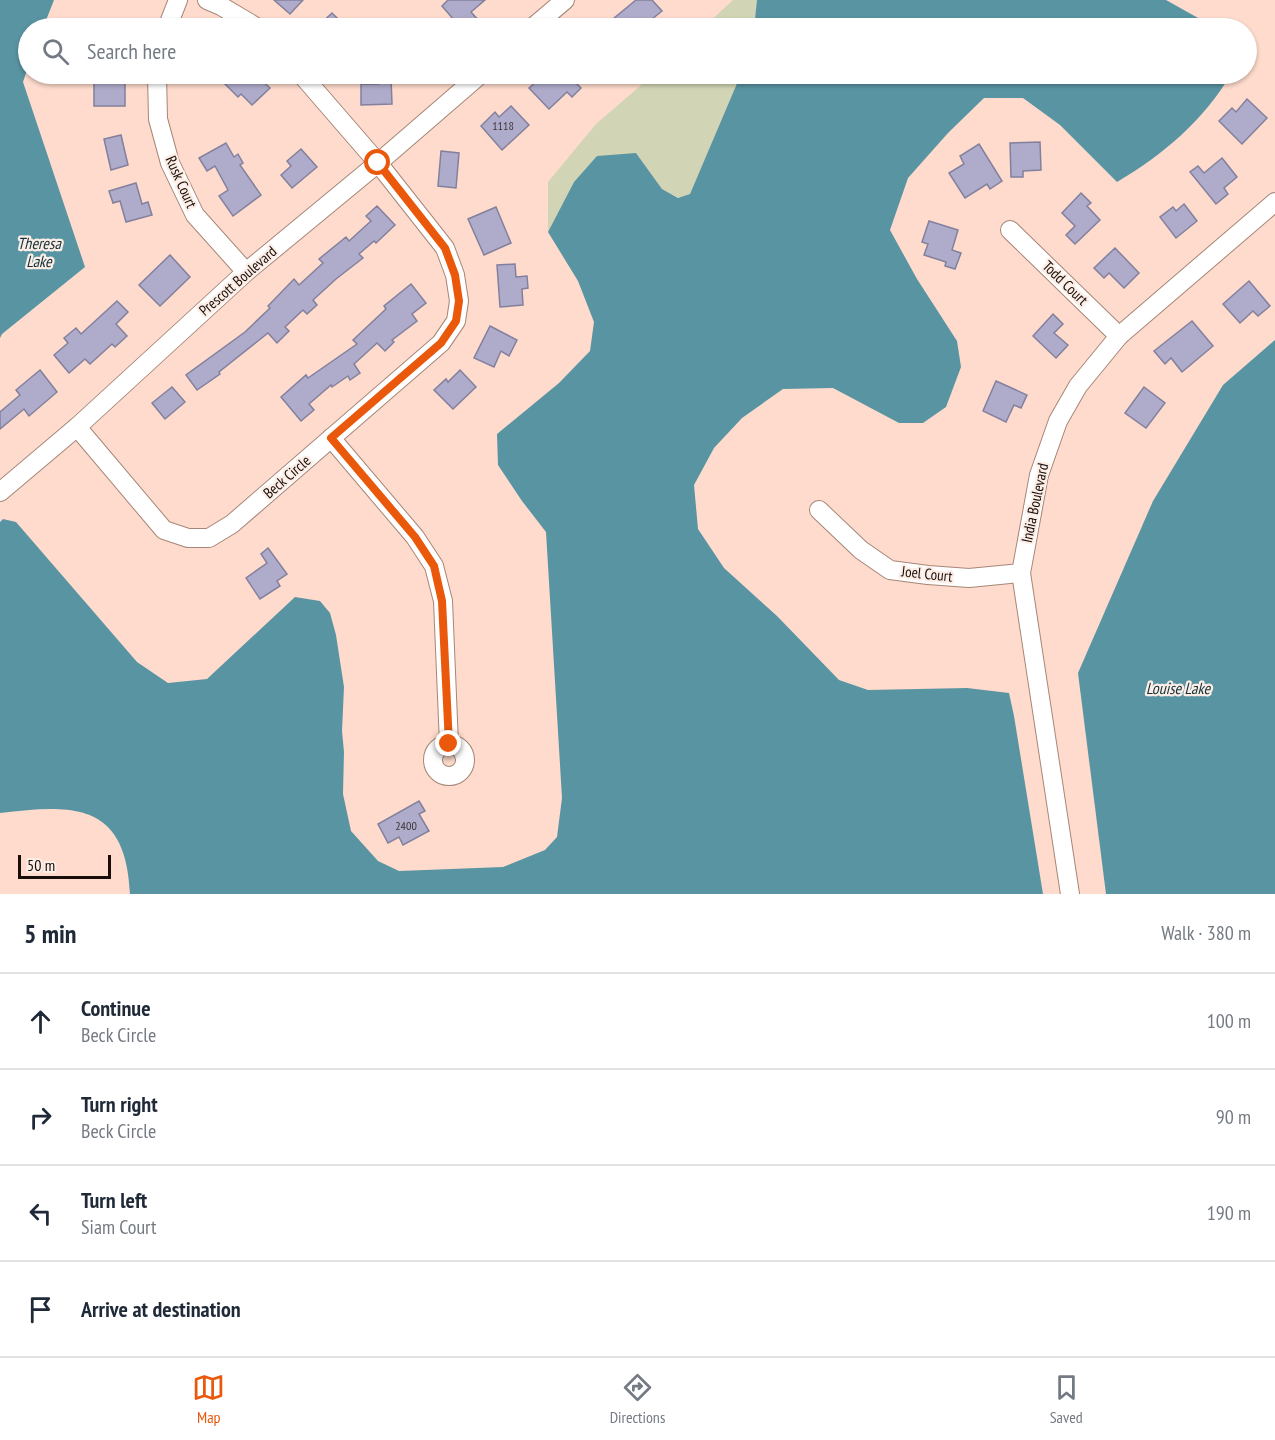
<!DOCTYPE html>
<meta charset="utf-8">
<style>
body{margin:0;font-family:"PT Sans Narrow",sans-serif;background:#f2f2f3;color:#1f2937}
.scale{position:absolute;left:18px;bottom:15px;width:93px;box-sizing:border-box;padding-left:6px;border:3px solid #180d08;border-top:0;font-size:16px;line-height:21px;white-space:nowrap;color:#180d08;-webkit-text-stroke:4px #fceee7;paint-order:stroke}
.stop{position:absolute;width:18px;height:18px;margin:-14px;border:4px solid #ea580c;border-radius:50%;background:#fff}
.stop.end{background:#ea580c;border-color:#fff;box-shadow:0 2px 6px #0008}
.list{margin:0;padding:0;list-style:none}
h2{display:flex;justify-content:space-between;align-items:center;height:78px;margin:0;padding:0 24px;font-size:26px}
h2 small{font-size:20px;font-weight:400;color:#747a83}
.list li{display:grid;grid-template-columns:39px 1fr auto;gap:18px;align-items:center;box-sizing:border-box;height:96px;padding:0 24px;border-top:2px solid #e0e1e3}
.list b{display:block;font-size:22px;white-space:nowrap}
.list p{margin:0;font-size:20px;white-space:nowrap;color:#747a83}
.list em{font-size:20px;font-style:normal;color:#747a83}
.icon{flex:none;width:33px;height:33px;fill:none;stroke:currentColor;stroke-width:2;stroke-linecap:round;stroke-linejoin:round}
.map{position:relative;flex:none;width:1275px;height:894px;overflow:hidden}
.search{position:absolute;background:#fff;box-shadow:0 2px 4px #0004;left:18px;right:18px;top:18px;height:66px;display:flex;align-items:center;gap:15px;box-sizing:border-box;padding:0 21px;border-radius:33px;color:#747a83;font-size:22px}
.sheet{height:462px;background:#fff}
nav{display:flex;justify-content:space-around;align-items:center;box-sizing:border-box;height:84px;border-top:2px solid #e0e1e3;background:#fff;font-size:16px;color:#747a83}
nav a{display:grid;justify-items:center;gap:3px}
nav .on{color:#ea580c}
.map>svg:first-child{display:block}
</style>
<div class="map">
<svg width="1275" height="894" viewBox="0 0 1275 894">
<rect width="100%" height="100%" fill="#fedbcc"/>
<g fill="#d2d5b5">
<polygon points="733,0 757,0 754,28 703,28"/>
<polygon points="654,74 741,74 690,194 679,198 662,189 636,153 574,182 548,232 548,182 596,124"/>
</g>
<g fill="#5994a3">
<polygon points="0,0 54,0 43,28 28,28 28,67 23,82 85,267 2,334 0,338"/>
<polygon points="757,0 1166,0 1216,28 754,28"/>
<path d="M741 74H1231C1204 120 1163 155 1117 182L1060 125 1023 98H984L948 133 908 178 890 230 917 279 957 341 961 367 946 407 923 423H899L833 388 783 389 742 418 714 448 694 485 698 529 724 568 777 616 839 680 868 690 967 688 1009 693 1014 716 1043 894H130C126 803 75 804 0 813V522L3 519 16 522 137 662 168 683 207 679 295 597 320 601 330 613 336 635 344 687 342 731 344 752 343 794 351 831 378 861 399 871 503 867 545 850 557 837 562 798 546 532 522 501 498 465 497 434 559 383 590 351 594 322 578 281 548 232 574 182 597 156 636 153 662 189 678 198 690 194Z"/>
<polygon points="1275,340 1275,894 1106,894 1078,673 1153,501 1223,385"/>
</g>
<g fill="#afaccb" stroke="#83809d" stroke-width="1.5">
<polygon points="274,0 303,0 290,14"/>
<polygon points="448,0 485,0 471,12 480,22 472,28 461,28 442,6"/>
<polygon points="636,0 652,0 662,11 641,28 602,28"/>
<polygon points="332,13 347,28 316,28"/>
<rect x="94" y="74" width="31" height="32"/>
<polygon points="215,74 255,74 270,88 252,105 241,94 238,97"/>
<polygon points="545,74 567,74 581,88 572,97 567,92 549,109 529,88"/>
<polygon points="391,78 392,104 361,105 361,84 379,84 379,79"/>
<polygon points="1247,99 1267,118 1242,144 1219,121 1232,108 1236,112"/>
<polygon points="511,106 529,125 502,150 481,126 495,112 499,117"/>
<polygon points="121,135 128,165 111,170 104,139"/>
<polygon points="1040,142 1041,170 1023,171 1023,177 1011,177 1010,143"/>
<polygon points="226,143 234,157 238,154 243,163 240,165 261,195 233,216 219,196 228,190 215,166 207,171 199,158"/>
<polygon points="979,144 1002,181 990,189 987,184 965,198 949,173 964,164 960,156"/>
<polygon points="301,149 317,167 292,188 281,175 291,166 287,161"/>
<polygon points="441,151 459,153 456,188 438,186"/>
<polygon points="1222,158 1237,177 1224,188 1228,194 1216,204 1190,172 1198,166 1204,173"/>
<polygon points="136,183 142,204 148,202 152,215 126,222 120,201 113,203 109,191"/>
<polygon points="1081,193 1091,203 1087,206 1100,220 1075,244 1066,235 1075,226 1062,213"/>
<polygon points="1184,204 1197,221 1176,238 1160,217 1173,207 1176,211"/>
<polygon points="377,206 395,225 376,243 374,241 359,254 363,258 336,279 313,300 317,305 307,314 303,310 285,327 289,331 277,343 268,333 219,372 220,374 197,390 186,375 245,332 270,308 268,306 294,279 299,285 323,263 319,259 346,237 349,241 371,221 366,216"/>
<polygon points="496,207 511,243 484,255 468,219"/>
<polygon points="929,221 958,230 952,250 961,253 955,269 945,266 946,262 924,255 928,244 922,242"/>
<polygon points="1115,248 1139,273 1124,288 1109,273 1104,278 1094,268"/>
<polygon points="170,255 190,277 160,306 139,285"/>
<polygon points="515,264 516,277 527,276 528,288 522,289 523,305 500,307 497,265"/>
<polygon points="1249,281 1270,306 1258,316 1253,311 1240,323 1223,304"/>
<polygon points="411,284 426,303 412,314 417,321 392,340 394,342 385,351 377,343 354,364 360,373 350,380 348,376 332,387 331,385 309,404 314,410 301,421 281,397 306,375 308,378 357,344 353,340 386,309 384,306"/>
<polygon points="117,301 128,312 116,324 127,336 115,347 112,344 90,364 85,359 69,373 54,355 68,343 64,338 76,328 81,334"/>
<polygon points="1053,314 1063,324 1054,333 1068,345 1056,358 1033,336"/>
<polygon points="1192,321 1213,346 1182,372 1171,358 1165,364 1154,351"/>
<polygon points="490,326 517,340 509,356 501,351 494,367 474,358"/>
<polygon points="40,370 57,392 29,416 24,409 0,429 0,412 20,395 16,390"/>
<polygon points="460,370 476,387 453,409 434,390 446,379 448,382"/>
<polygon points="996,381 1027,395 1021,408 1014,405 1006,422 983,411"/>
<polygon points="172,387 185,402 165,419 152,403"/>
<polygon points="1144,387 1165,403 1146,428 1125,413"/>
<polygon points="268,548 287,574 277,581 280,586 260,599 246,578 267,563 261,554"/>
<polygon points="419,801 425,811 419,814 429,831 403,845 399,837 388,843 378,824"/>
</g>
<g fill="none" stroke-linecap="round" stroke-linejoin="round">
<g stroke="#a68678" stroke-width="20">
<g id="minor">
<polyline points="207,0 221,6 258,28"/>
<polyline points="167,28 178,0"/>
<polyline points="532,28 565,0"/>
<polyline points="157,74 158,119 170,163 195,215 246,272"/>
<polyline points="1010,230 1119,336"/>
<polyline points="77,427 164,530 188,538 209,538 232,524 441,343 456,321 459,301 455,275 445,248 378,163 301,74"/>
<polyline points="331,438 415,537 434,566 443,601 449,744"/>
<polyline points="0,492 77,427 246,272 378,163 481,74"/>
<polyline points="819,510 861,550 890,570 928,575 969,578 1021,573"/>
<circle cx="449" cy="760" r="16"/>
<polyline points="1070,894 1021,573 1039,475 1058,421 1078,386 1119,336 1275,202"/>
</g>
</g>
<use href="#minor" stroke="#fff" stroke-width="18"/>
</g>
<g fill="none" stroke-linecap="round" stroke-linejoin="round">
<polyline stroke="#ea580c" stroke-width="8" points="378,163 445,248 455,275 459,301 456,321 441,343 331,438 415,537 434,566 442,601 449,744"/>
</g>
<g text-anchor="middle" stroke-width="4.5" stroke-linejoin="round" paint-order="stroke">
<g font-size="12" fill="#3e3539">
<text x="503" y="130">1118</text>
<text x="406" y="830">2400</text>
</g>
<g font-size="15" fill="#180d08" stroke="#fceee7">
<text transform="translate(181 182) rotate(66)" y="5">Rusk Court</text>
<text transform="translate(238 281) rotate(-41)" y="5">Prescott Boulevard</text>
<text transform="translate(1065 283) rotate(44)" y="5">Todd Court</text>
<text transform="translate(287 477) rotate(-41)" y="5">Beck Circle</text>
<text transform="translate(1035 503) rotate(-78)" y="5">India Boulevard</text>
<text transform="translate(927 574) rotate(6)" y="5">Joel Court</text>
</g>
<g font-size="16" font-style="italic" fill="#123137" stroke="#fceee7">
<text x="39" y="249">Theresa<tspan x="39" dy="18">Lake</tspan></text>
<text x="1178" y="694">Louise Lake</text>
</g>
</g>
</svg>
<div class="scale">50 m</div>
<div class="stop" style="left:378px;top:163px"></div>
<div class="stop end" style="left:449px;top:744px"></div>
<div class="search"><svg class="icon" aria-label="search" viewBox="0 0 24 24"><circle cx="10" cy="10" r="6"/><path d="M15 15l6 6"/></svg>Search here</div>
</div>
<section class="sheet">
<h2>5 min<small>Walk · 380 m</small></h2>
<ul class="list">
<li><svg class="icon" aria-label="ahead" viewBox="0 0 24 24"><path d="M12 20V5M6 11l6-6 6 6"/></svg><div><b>Continue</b><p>Beck Circle</p></div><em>100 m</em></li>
<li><svg class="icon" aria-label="right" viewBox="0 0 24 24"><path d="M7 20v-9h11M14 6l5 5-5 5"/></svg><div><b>Turn right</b><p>Beck Circle</p></div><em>90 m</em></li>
<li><svg class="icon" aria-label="left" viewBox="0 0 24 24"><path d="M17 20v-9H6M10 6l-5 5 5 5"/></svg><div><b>Turn left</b><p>Siam Court</p></div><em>190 m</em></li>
<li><svg class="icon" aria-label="arrive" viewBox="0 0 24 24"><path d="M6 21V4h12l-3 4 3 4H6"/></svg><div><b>Arrive at destination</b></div></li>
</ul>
</section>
<nav>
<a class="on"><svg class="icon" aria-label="map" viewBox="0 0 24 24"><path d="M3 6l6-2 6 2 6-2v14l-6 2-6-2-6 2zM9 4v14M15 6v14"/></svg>Map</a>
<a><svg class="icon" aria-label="directions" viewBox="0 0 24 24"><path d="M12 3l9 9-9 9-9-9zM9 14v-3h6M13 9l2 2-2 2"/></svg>Directions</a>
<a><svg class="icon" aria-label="saved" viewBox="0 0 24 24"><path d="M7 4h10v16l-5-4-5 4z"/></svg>Saved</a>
</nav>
